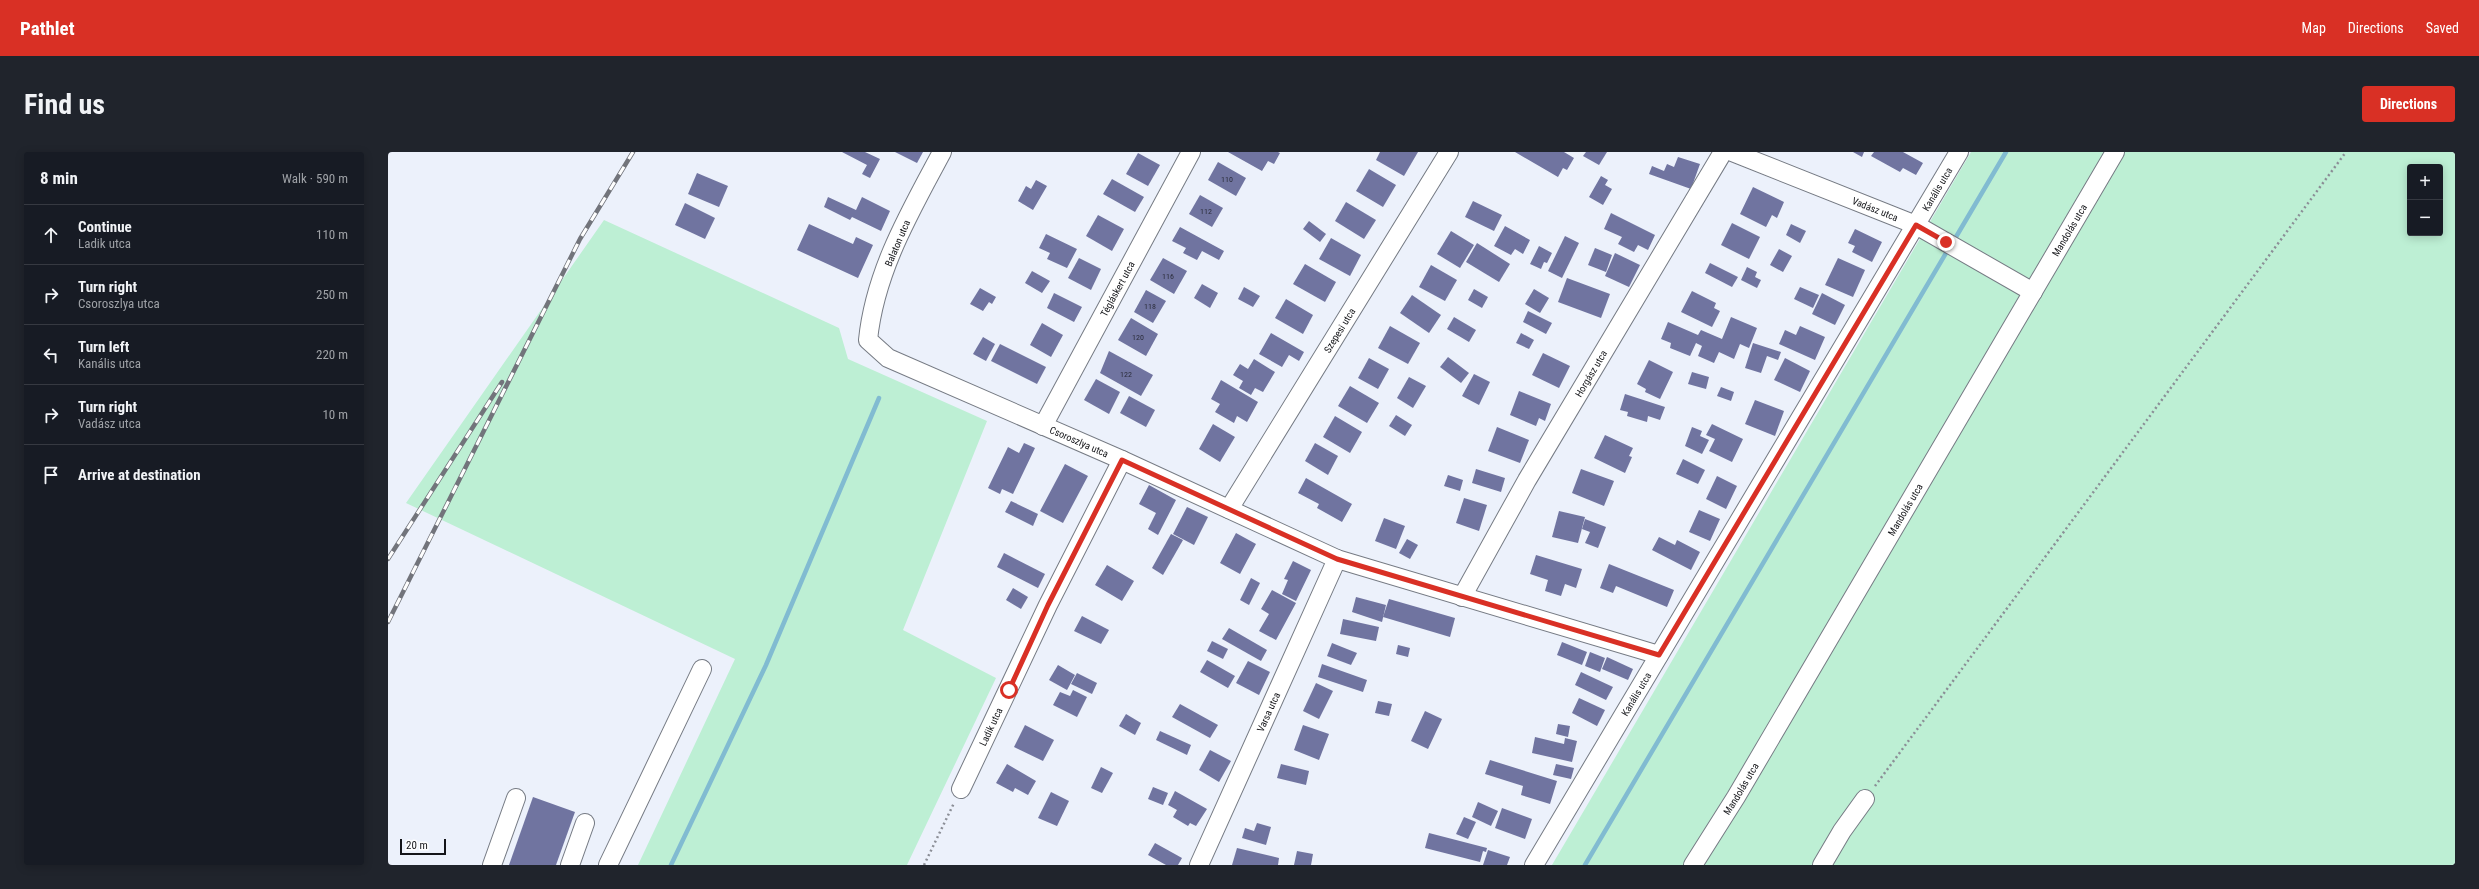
<!DOCTYPE html>
<meta charset="utf-8">
<style>
body{margin:0;font-family:"Roboto Condensed",sans-serif;background:#20242c;color:#f1f3f6}
.controls{position:absolute;right:12px;top:12px;display:grid;overflow:hidden;border-radius:4px;box-shadow:0 2px 10px #0003}
.controls button{width:36px;height:36px;display:grid;place-items:center;padding:0;border:0;border-bottom:1px solid #363941;background:#171b24;color:#f1f3f6;font:20px sans-serif}
.scale{position:absolute;left:12px;bottom:10px;width:46px;box-sizing:border-box;padding-left:4px;border:2px solid #141519;border-top:0;font-size:11px;line-height:14px;white-space:nowrap;color:#141519;-webkit-text-stroke:3px #fefefe;paint-order:stroke}
.stop{position:absolute;width:12px;height:12px;margin:-9px;border:3px solid #d93025;border-radius:50%;background:#fff}
.stop.end{background:#d93025;border-color:#fff;box-shadow:0 1px 4px #0008}
.list{margin:0;padding:0;list-style:none}
h2{display:flex;justify-content:space-between;align-items:center;height:52px;margin:0;padding:0 16px;font-size:17px}
h2 small{font-size:13px;font-weight:400;color:#9ea1a6}
.list li{display:grid;grid-template-columns:26px 1fr auto;gap:12px;align-items:center;box-sizing:border-box;height:60px;padding:0 16px;border-top:1px solid #363941}
.list b{display:block;font-size:15px;white-space:nowrap}
.list p{margin:0;font-size:13px;white-space:nowrap;color:#9ea1a6}
.list em{font-size:13px;font-style:normal;color:#9ea1a6}
.icon{flex:none;width:22px;height:22px;fill:none;stroke:currentColor;stroke-width:2;stroke-linecap:round;stroke-linejoin:round}
.map{position:relative;flex:none;width:2067px;height:713px;overflow:hidden;border-radius:4px}
header{display:flex;align-items:center;gap:24px;box-sizing:border-box;height:56px;padding:0 20px;background:#d93025;color:#fff}
header strong{font-size:19px}
nav{display:flex;gap:22px;margin-inline-start:auto;font-size:14px}
.intro{display:flex;align-items:center;justify-content:space-between;box-sizing:border-box;height:96px;padding:0 24px}
h1{margin:0;font-size:28px}
.button{padding:10px 18px;border-radius:4px;background:#d93025;color:#fff;font-size:14px;font-weight:700}
main{display:flex;gap:24px;padding:0 24px}
aside{flex:1;background:#171b24;border-radius:4px;box-shadow:0 2px 10px #0003}
.map>svg:first-child{display:block}
</style>
<header>
<strong>Pathlet</strong>
<nav><a>Map</a><a>Directions</a><a>Saved</a></nav>
</header>
<div class="intro"><h1>Find us</h1><a class="button">Directions</a></div>
<main>
<aside>
<h2>8 min<small>Walk · 590 m</small></h2>
<ul class="list">
<li><svg class="icon" aria-label="ahead" viewBox="0 0 24 24"><path d="M12 20V5M6 11l6-6 6 6"/></svg><div><b>Continue</b><p>Ladik utca</p></div><em>110 m</em></li>
<li><svg class="icon" aria-label="right" viewBox="0 0 24 24"><path d="M7 20v-9h11M14 6l5 5-5 5"/></svg><div><b>Turn right</b><p>Csoroszlya utca</p></div><em>250 m</em></li>
<li><svg class="icon" aria-label="left" viewBox="0 0 24 24"><path d="M17 20v-9H6M10 6l-5 5 5 5"/></svg><div><b>Turn left</b><p>Kanális utca</p></div><em>220 m</em></li>
<li><svg class="icon" aria-label="right" viewBox="0 0 24 24"><path d="M7 20v-9h11M14 6l5 5-5 5"/></svg><div><b>Turn right</b><p>Vadász utca</p></div><em>10 m</em></li>
<li><svg class="icon" aria-label="arrive" viewBox="0 0 24 24"><path d="M6 21V4h12l-3 4 3 4H6"/></svg><div><b>Arrive at destination</b></div></li>
</ul>
</aside>
<div class="map">
<svg width="2067" height="713" viewBox="0 0 2067 713">
<rect width="100%" height="100%" fill="#ecf1fb"/>
<g fill="#bdefd4" fill-rule="evenodd">
<path d="M1583 0H2067V713H1164ZM2022 15H2052V81H2022Z"/>
<polygon points="216,68 451,176 460,207 599,269 515,478 608,526 519,713 250,713 347,507 18,351"/>
</g>
<g fill="none" stroke-linecap="round" stroke-linejoin="round">
<g stroke="#81bbd1" stroke-width="4.5">
<polyline points="1565,90 1618,0"/>
<polyline points="283,713 378,513 491,246"/>
<polyline points="1197,713 1561,96"/>
</g>
</g>
<g fill="#7074a0">
<polygon points="454,0 477,0 492,7 482,26 474,22 479,13"/>
<polygon points="507,0 535,0 529,11"/>
<polygon points="840,0 890,0 892,1 886,12 880,9 874,19"/>
<polygon points="992,0 1030,0 1016,24 988,8"/>
<polygon points="1127,0 1176,0 1186,6 1179,18 1175,16 1170,25"/>
<polygon points="1198,0 1219,0 1211,13 1195,4"/>
<polygon points="1465,0 1476,0 1474,5"/>
<polygon points="1486,0 1515,0 1535,11 1528,23 1515,16 1512,20 1483,4"/>
<polygon points="750,1 772,13 760,34 738,22"/>
<polygon points="1290,5 1312,12 1303,37 1261,22 1264,14 1276,19 1279,12 1286,15"/>
<polygon points="830,10 858,26 848,44 820,28"/>
<polygon points="981,17 1008,33 995,55 968,39"/>
<polygon points="309,21 340,34 331,55 300,42"/>
<polygon points="1213,24 1220,28 1217,33 1224,37 1215,53 1201,45"/>
<polygon points="724,27 756,45 747,60 715,42"/>
<polygon points="648,28 659,34 645,58 630,49 638,34 643,37"/>
<polygon points="1365,35 1396,50 1389,66 1384,63 1378,75 1352,62"/>
<polygon points="812,43 835,56 824,75 801,62"/>
<polygon points="440,45 468,58 474,45 502,59 493,79 464,65 462,68 436,55"/>
<polygon points="1085,49 1114,63 1106,79 1077,65"/>
<polygon points="958,50 988,68 976,87 947,69"/>
<polygon points="297,51 327,66 317,87 287,73"/>
<polygon points="1223,61 1267,83 1260,98 1250,93 1246,100 1230,92 1234,85 1216,77"/>
<polygon points="710,63 736,77 724,99 698,84"/>
<polygon points="921,69 938,82 932,90 915,77"/>
<polygon points="1344,71 1372,85 1361,107 1333,93"/>
<polygon points="421,72 465,92 468,85 485,93 470,126 409,98"/>
<polygon points="1403,72 1418,79 1412,91 1398,83"/>
<polygon points="1117,74 1142,88 1135,102 1127,97 1123,103 1106,94"/>
<polygon points="792,75 836,99 831,108 814,99 809,108 795,101 798,96 784,89"/>
<polygon points="1467,77 1494,90 1484,110 1464,100 1467,94 1460,91"/>
<polygon points="1063,79 1086,93 1072,116 1049,102"/>
<polygon points="658,82 689,97 679,116 659,107 662,101 651,96"/>
<polygon points="1177,84 1191,91 1174,126 1160,119"/>
<polygon points="943,86 973,103 962,124 931,107"/>
<polygon points="1089,91 1122,112 1111,130 1078,110"/>
<polygon points="1151,94 1164,101 1159,111 1156,110 1153,117 1142,112"/>
<polygon points="1207,96 1224,103 1218,120 1200,113"/>
<polygon points="1391,97 1404,104 1395,120 1382,113"/>
<polygon points="1227,101 1252,113 1241,135 1217,124"/>
<polygon points="691,106 713,117 703,138 680,126"/>
<polygon points="775,106 799,119 786,142 762,128"/>
<polygon points="1450,106 1477,118 1465,145 1437,133"/>
<polygon points="1322,111 1350,125 1344,135 1317,121"/>
<polygon points="917,112 948,130 937,150 905,132"/>
<polygon points="1043,113 1069,128 1057,149 1031,135"/>
<polygon points="1359,115 1369,120 1367,125 1373,128 1369,136 1353,128"/>
<polygon points="644,119 662,129 654,141 637,131"/>
<polygon points="1179,126 1222,142 1213,166 1170,150"/>
<polygon points="814,132 830,141 822,156 806,146"/>
<polygon points="856,135 872,144 865,155 850,147"/>
<polygon points="1412,135 1431,143 1425,156 1406,147"/>
<polygon points="592,136 608,145 604,152 601,150 595,159 582,152"/>
<polygon points="1086,137 1100,145 1094,156 1080,148"/>
<polygon points="1146,137 1161,146 1152,161 1137,152"/>
<polygon points="758,138 778,149 765,171 746,160"/>
<polygon points="1304,139 1328,151 1326,156 1332,159 1324,175 1293,160"/>
<polygon points="666,141 694,155 686,170 659,156"/>
<polygon points="1434,141 1457,153 1447,173 1424,162"/>
<polygon points="1024,143 1053,163 1041,181 1012,161"/>
<polygon points="898,147 925,163 915,182 887,166"/>
<polygon points="1140,159 1164,171 1158,182 1135,170"/>
<polygon points="1066,165 1088,178 1081,190 1059,177"/>
<polygon points="1343,165 1369,176 1361,196 1352,192 1346,207 1331,200 1326,211 1310,204 1314,194 1308,191 1302,204 1282,196 1283,191 1273,187 1280,170 1310,183 1313,178 1334,187"/>
<polygon points="743,166 770,182 758,204 730,188"/>
<polygon points="654,171 675,183 663,205 642,193"/>
<polygon points="1002,174 1032,191 1020,212 990,196"/>
<polygon points="1412,174 1437,185 1427,208 1391,192 1397,178 1408,183"/>
<polygon points="883,181 916,200 911,209 901,203 894,215 871,202"/>
<polygon points="1133,181 1146,188 1141,197 1128,191"/>
<polygon points="595,185 607,192 598,209 585,202"/>
<polygon points="1365,191 1393,200 1390,208 1379,204 1373,221 1357,216"/>
<polygon points="612,192 658,215 649,232 603,209"/>
<polygon points="721,199 765,223 753,244 712,221"/>
<polygon points="1155,201 1182,214 1171,236 1144,223"/>
<polygon points="1060,205 1081,221 1073,231 1052,215"/>
<polygon points="981,206 1001,217 990,237 970,226"/>
<polygon points="1397,206 1422,219 1412,240 1386,228"/>
<polygon points="866,207 887,220 875,240 867,236 863,243 851,236 855,229 845,223 852,212 860,217"/>
<polygon points="1261,208 1285,220 1272,247 1257,240 1258,237 1249,232"/>
<polygon points="1304,220 1321,225 1318,237 1300,232"/>
<polygon points="1086,222 1102,230 1091,253 1074,244"/>
<polygon points="1021,225 1038,234 1025,256 1009,246"/>
<polygon points="708,227 732,240 721,262 696,248"/>
<polygon points="833,228 870,250 859,270 849,264 846,271 827,260 832,252 823,247"/>
<polygon points="962,234 991,251 979,271 950,254"/>
<polygon points="1333,235 1346,240 1343,249 1329,244"/>
<polygon points="1131,239 1163,252 1157,269 1151,266 1148,274 1122,263"/>
<polygon points="1237,242 1277,255 1272,268 1260,264 1259,270 1239,264 1240,260 1232,258"/>
<polygon points="741,244 767,258 758,275 732,261"/>
<polygon points="1367,248 1396,259 1387,284 1357,272"/>
<polygon points="1008,263 1024,273 1017,284 1001,274"/>
<polygon points="947,264 974,280 962,301 935,285"/>
<polygon points="825,272 847,285 832,310 811,297"/>
<polygon points="1324,272 1355,287 1344,310 1321,299 1327,287 1318,283"/>
<polygon points="1109,275 1141,288 1132,311 1100,299"/>
<polygon points="1304,275 1314,279 1312,284 1321,288 1314,302 1297,294"/>
<polygon points="1217,283 1245,296 1241,304 1244,305 1237,321 1206,306"/>
<polygon points="636,291 647,296 625,342 614,337 612,342 600,336 620,295 631,301"/>
<polygon points="927,291 950,304 940,323 917,309"/>
<polygon points="1295,307 1317,318 1310,332 1288,322"/>
<polygon points="677,312 700,324 675,371 652,359"/>
<polygon points="1088,317 1117,326 1113,340 1084,331"/>
<polygon points="1193,317 1226,329 1216,354 1184,341"/>
<polygon points="1060,323 1075,328 1072,339 1056,334"/>
<polygon points="1329,324 1349,334 1338,357 1318,347"/>
<polygon points="918,326 964,352 954,370 929,356 931,352 910,341"/>
<polygon points="761,333 788,348 770,383 760,377 768,361 751,352"/>
<polygon points="1076,346 1099,353 1091,379 1068,371"/>
<polygon points="623,349 650,362 645,374 617,360"/>
<polygon points="799,355 820,365 806,393 785,382"/>
<polygon points="1311,358 1332,367 1322,389 1301,380"/>
<polygon points="1171,359 1197,365 1190,391 1164,385"/>
<polygon points="996,366 1017,374 1008,397 987,389"/>
<polygon points="1197,367 1218,375 1210,396 1197,391 1202,380 1194,377"/>
<polygon points="848,381 868,392 852,422 832,411"/>
<polygon points="783,382 795,388 775,423 764,416"/>
<polygon points="1271,385 1287,393 1289,388 1312,400 1303,418 1264,398"/>
<polygon points="1019,387 1030,393 1022,407 1011,401"/>
<polygon points="616,401 657,422 650,436 609,415"/>
<polygon points="1148,403 1194,417 1188,436 1177,432 1173,444 1157,439 1160,428 1142,422"/>
<polygon points="905,409 923,418 908,449 894,442 900,428 896,427"/>
<polygon points="1221,412 1286,438 1279,455 1228,434 1225,441 1212,436"/>
<polygon points="719,413 746,429 734,449 707,433"/>
<polygon points="863,426 872,431 861,453 852,448"/>
<polygon points="625,436 640,445 633,457 618,448"/>
<polygon points="884,438 908,451 888,488 871,479 881,462 873,457"/>
<polygon points="968,445 998,453 994,470 964,460"/>
<polygon points="1001,447 1067,466 1062,485 995,465"/>
<polygon points="694,464 721,478 713,492 686,479"/>
<polygon points="955,467 991,475 988,489 952,482"/>
<polygon points="841,476 879,498 873,509 834,487"/>
<polygon points="824,489 840,497 835,507 819,499"/>
<polygon points="1174,490 1199,500 1194,513 1169,503"/>
<polygon points="944,491 969,501 963,513 939,504"/>
<polygon points="1010,493 1022,496 1020,505 1008,502"/>
<polygon points="1202,500 1217,506 1212,520 1197,514"/>
<polygon points="1219,505 1245,517 1240,528 1214,517"/>
<polygon points="819,508 847,524 840,536 812,520"/>
<polygon points="860,509 882,520 871,543 848,531"/>
<polygon points="934,512 979,528 975,540 930,525"/>
<polygon points="670,513 687,523 679,538 661,528"/>
<polygon points="1193,520 1225,535 1218,548 1187,533"/>
<polygon points="689,521 709,531 704,542 683,532"/>
<polygon points="928,531 945,539 931,567 915,559"/>
<polygon points="685,538 699,545 689,565 665,553 672,540 682,544"/>
<polygon points="1191,546 1217,558 1209,574 1184,561"/>
<polygon points="990,549 1004,552 1001,564 987,561"/>
<polygon points="792,552 830,573 822,586 784,565"/>
<polygon points="1037,559 1054,567 1040,597 1023,589"/>
<polygon points="738,562 753,571 747,583 731,574"/>
<polygon points="1170,572 1182,574 1180,585 1168,582"/>
<polygon points="637,573 666,588 655,609 626,595"/>
<polygon points="915,573 941,582 931,608 906,598"/>
<polygon points="772,579 803,593 799,603 768,588"/>
<polygon points="1147,585 1176,592 1177,586 1189,589 1184,610 1144,601"/>
<polygon points="822,598 843,609 831,630 811,618"/>
<polygon points="1102,608 1169,629 1162,652 1133,643 1135,634 1097,622"/>
<polygon points="619,612 648,629 640,643 627,636 625,640 608,631"/>
<polygon points="893,612 921,619 918,633 889,626"/>
<polygon points="1168,612 1186,616 1183,627 1165,623"/>
<polygon points="713,615 725,621 714,641 703,636"/>
<polygon points="765,635 780,641 775,653 760,647"/>
<polygon points="787,639 819,657 808,674 802,671 800,674 785,665 789,658 780,653"/>
<polygon points="663,640 681,649 669,674 650,666"/>
<polygon points="145,645 187,660 168,713 121,713"/>
<polygon points="1090,650 1110,659 1103,674 1084,665"/>
<polygon points="1114,656 1144,667 1137,687 1107,676"/>
<polygon points="1076,665 1088,670 1080,687 1068,682"/>
<polygon points="869,671 883,675 878,693 854,686 857,676 866,679"/>
<polygon points="1041,681 1099,696 1098,700 1095,699 1092,710 1037,696"/>
<polygon points="767,691 794,706 790,713 778,713 760,703"/>
<polygon points="849,696 891,706 890,713 844,713"/>
<polygon points="1100,698 1122,705 1119,713 1095,713"/>
<polygon points="909,699 925,702 923,713 906,713"/>
</g>
<g fill="none" stroke-linecap="round" stroke-linejoin="round">
<g stroke="#767b84" stroke-width="20">
<g id="minor">
<path id="s1" d="M554 0C522 60 487 119 480 188L500 206 734 308 949 407 1271 503"/>
<path id="s2" d="M1344 0 1528 73 1645 140"/>
<path id="s3" d="M655 274 803 0"/>
<path id="s4" d="M841 357 1061 0"/>
<path id="s5" d="M1074 445 1139 328 1335 0"/>
<path id="s6" d="M573 637 660 453 734 308"/>
<polyline points="104,713 128,646"/>
<polyline points="182,713 197,671"/>
<polyline points="220,713 314,517"/>
<path id="s7" d="M811 713 949 407"/>
<path id="s8" d="M1146 713 1571 0"/>
<path id="s9" d="M1305 713 1348 645 1727 0"/>
<polyline points="1434,713 1454,679 1477,647"/>
</g>
</g>
<g stroke="#8b8e96" stroke-width="2.5" stroke-dasharray="2 3" stroke-linecap="butt">
<polyline points="1487,634 1958,0"/>
<polyline points="536,713 566,651"/>
</g>
<use href="#minor" stroke="#fff" stroke-width="18"/>
<g stroke="#72747b" stroke-width="4.5">
<g id="rail">
<polyline points="0,407 114,230"/>
<polyline points="0,470 192,87 245,0"/>
</g>
</g>
<use href="#rail" stroke="#fefefe" stroke-width="3" stroke-dasharray="9" stroke-linecap="butt"/>
</g>
<g fill="none" stroke-linecap="round" stroke-linejoin="round">
<polyline stroke="#d93025" stroke-width="5" points="621,538 660,453 734,308 949,407 1271,503 1528,73 1558,90"/>
</g>
<g text-anchor="middle" stroke-width="4" stroke-linejoin="round" paint-order="stroke">
<g font-size="8" fill="#2b2d3b">
<text x="839" y="30">110</text>
<text x="818" y="62">112</text>
<text x="780" y="127">116</text>
<text x="762" y="157">118</text>
<text x="750" y="188">120</text>
<text x="738" y="225">122</text>
</g>
<g font-size="10" fill="#141519" stroke="#fefefe">
<text dy="4" stroke="none"><textPath href="#s8" startOffset="787">Kanális utca</textPath></text>
<text dy="4" stroke="none"><textPath href="#s2" startOffset="154">Vadász utca</textPath></text>
<text dy="4" stroke="none"><textPath href="#s9" startOffset="738">Mandolás utca</textPath></text>
<text transform="translate(509 91) rotate(-67)" y="4">Balaton utca</text>
<text dy="4" stroke="none"><textPath href="#s3" startOffset="156">Tégláskert utca</textPath></text>
<text dy="4" stroke="none"><textPath href="#s4" startOffset="210">Szepesi utca</textPath></text>
<text dy="4" stroke="none"><textPath href="#s5" startOffset="258">Horgász utca</textPath></text>
<text dy="4" stroke="none"><textPath href="#s1" startOffset="439">Csoroszlya utca</textPath></text>
<text dy="4" stroke="none"><textPath href="#s9" startOffset="414">Mandolás utca</textPath></text>
<text dy="4" stroke="none"><textPath href="#s8" startOffset="199">Kanális utca</textPath></text>
<text dy="4" stroke="none"><textPath href="#s7" startOffset="168">Varsa utca</textPath></text>
<text dy="4" stroke="none"><textPath href="#s6" startOffset="69">Ladik utca</textPath></text>
<text dy="4" stroke="none"><textPath href="#s9" startOffset="90">Mandolás utca</textPath></text>
</g>
</g>
</svg>
<div class="controls">
<button>+</button>
<button>−</button>
</div>
<div class="scale">20 m</div>
<div class="stop" style="left:621px;top:538px"></div>
<div class="stop end" style="left:1558px;top:90px"></div>
</div>
</main>
